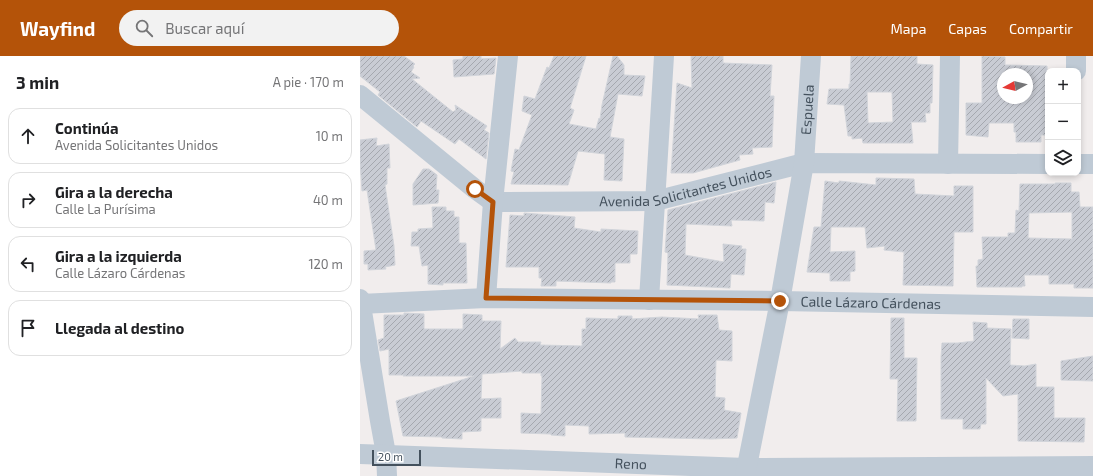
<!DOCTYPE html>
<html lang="es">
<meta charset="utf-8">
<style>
body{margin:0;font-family:"Exo 2",sans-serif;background:#f2f2f2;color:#202124}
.controls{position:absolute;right:12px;top:12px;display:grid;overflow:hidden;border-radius:8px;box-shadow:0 2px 6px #0003}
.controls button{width:36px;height:36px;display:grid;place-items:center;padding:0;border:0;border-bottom:1px solid #e0e0e0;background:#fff;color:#202124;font:20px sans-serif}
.compass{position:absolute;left:637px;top:12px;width:36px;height:36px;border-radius:50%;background:#fff;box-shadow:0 2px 6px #0003;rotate:262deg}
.scale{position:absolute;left:12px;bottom:10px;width:49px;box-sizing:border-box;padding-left:4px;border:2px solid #44515d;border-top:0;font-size:11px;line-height:14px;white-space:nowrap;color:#44515d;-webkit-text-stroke:3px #fff;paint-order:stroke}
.stop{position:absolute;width:12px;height:12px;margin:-9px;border:3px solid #b45309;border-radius:50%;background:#fff}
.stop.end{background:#b45309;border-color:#fff;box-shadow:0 1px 4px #0008}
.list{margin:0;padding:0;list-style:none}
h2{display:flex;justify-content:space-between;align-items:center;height:52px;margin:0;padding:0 16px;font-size:17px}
h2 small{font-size:13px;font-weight:400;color:#757577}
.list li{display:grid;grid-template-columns:26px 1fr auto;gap:12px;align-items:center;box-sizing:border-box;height:56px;margin:0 8px 8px;padding:0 8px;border:1px solid #e0e0e0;border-radius:12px}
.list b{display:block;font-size:15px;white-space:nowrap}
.list p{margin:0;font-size:13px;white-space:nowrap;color:#757577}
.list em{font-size:13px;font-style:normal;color:#757577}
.icon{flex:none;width:22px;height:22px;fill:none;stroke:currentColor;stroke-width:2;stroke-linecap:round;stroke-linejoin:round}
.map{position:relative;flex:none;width:733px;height:420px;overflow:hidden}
header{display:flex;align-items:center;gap:24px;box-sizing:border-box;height:56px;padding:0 20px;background:#b45309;color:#fff}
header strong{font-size:19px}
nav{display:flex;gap:22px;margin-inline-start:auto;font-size:14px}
.search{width:280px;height:36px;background:#f2f2f2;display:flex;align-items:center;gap:10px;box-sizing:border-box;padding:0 14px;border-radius:22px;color:#757577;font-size:15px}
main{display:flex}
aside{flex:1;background:#fff}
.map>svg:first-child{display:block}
</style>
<header>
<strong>Wayfind</strong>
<div class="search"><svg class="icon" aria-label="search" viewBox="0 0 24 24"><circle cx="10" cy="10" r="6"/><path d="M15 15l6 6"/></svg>Buscar aquí</div>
<nav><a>Mapa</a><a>Capas</a><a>Compartir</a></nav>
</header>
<main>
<aside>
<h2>3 min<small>A pie · 170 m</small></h2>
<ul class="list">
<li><svg class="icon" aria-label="ahead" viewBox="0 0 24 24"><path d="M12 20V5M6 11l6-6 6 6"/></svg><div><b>Continúa</b><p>Avenida Solicitantes Unidos</p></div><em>10 m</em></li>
<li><svg class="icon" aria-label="right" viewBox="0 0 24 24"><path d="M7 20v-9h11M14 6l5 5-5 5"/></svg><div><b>Gira a la derecha</b><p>Calle La Purísima</p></div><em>40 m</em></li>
<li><svg class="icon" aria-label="left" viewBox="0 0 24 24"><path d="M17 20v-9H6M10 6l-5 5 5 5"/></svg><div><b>Gira a la izquierda</b><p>Calle Lázaro Cárdenas</p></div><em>120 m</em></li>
<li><svg class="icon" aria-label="arrive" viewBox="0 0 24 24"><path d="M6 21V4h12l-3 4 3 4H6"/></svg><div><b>Llegada al destino</b></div></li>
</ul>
</aside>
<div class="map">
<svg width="733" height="420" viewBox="0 0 733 420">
<defs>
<pattern id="building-hatch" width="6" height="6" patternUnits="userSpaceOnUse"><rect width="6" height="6" fill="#c9ccd4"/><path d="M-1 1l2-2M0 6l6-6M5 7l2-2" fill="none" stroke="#a5a8af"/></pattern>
</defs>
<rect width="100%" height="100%" fill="#f1eded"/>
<g fill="url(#building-hatch)" stroke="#d1d4da" fill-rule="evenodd">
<polygon points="0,0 44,0 55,8 53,10 54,11 51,16 60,22 52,23 93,56 96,54 95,49 127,70 124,74 129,77 126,103 99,83 95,88 61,65 57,71 18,39 20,36 0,20"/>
<polygon points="103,0 121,0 121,3 136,2 134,18 94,21 93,4 103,3"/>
<polygon points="194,0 226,0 210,52 214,54 209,68 236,73 239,62 240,63 242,49 253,0 257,0 264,9 264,19 285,20 282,40 258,38 250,81 264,83 262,125 244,124 245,98 218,95 208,129 151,128 154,116 151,115 155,93 159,94 172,59 162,55 164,40 175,43 187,11 189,12"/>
<polygon points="331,0 363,0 363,7 412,9 410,40 414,40 412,91 392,92 393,98 379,99 380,104 333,117 311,117 317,27 332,32"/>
<path d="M491 0H557V8L573 9 572 47H570V57H565L566 66H551L553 87H503L502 82 492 83V80H488L484 49 467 48 469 33H489V28H490ZM507 36H532L533 66 508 67Z"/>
<path d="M622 0 645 1V9L687 10 688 79H681V86H656V76H654V67H629L628 81 606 79V47H622ZM643 18H667V42H643Z"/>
<polygon points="17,82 16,90 29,88 30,112 27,112 27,128 25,129 34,190 35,209 25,211 26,213 8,214 8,208 4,208 4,195 16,194 7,134 2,135 0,105 0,84"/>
<polygon points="63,113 69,113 77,119 76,134 79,134 78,147 53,149 53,128"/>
<polygon points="516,122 554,123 555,138 594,140 594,130 613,130 613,176 594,176 593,230 543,229 544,196 524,194 525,190 507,192 505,171 471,171 470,196 495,195 495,215 490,216 490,225 470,225 470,217 447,216 454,171 461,171 465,125 479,127 479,125 516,129"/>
<polygon points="416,126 414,147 405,146 404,165 371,164 372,170 326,168 325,199 364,206 363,188 382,190 381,193 386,193 384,219 371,218 370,232 307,229 308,197 305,196 308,154"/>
<path d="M695 127H711V136H719L720 151H733V232H714V228H689V219H664L665 230H662V231H617L616 210H618V204L623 203 622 181H648V177H655L656 154 659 155 660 128H695ZM712 156V183L668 182 669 157Z"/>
<polygon points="72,151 86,151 86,155 94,155 94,161 99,161 99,187 106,187 107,227 83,227 83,229 68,228 68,209 62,210 59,190 51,190 52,176 58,176 58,173 73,172"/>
<polygon points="164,157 215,161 214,172 241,176 241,173 278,175 277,198 270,198 270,207 255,207 255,226 251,226 251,227 196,225 196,230 181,230 182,222 179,222 179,211 146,211 150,159 164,160"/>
<polygon points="44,257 64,258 64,273 103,273 103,258 122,259 122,265 141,265 140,293 155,282 158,286 181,286 180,289 222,290 222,273 226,273 226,262 258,263 258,260 272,260 272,263 302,261 339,263 338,259 357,259 359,274 372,275 372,305 356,304 355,341 365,342 364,354 381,357 377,382 352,383 265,381 265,377 229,378 229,370 205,369 205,380 191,379 191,378 161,377 161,357 181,358 182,320 181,320 181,317 162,317 162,315 122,318 121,343 141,342 141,362 121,362 121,375 102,376 102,383 82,382 82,381 43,380 36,345 114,320 43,320 44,319 29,319 29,293 20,295 18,284 24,282 24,259 44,259"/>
<polygon points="531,262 544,262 544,302 557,302 556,365 537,365 538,323 530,323"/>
<polygon points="653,263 669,263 669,283 652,282"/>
<polygon points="613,266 627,267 627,272 651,273 650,309 665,310 676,308 676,331 694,331 694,362 725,362 724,386 658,385 658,338 643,340 626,322 626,368 621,368 620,373 603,373 603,363 581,363 581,302 582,287 598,287 614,285"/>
<polygon points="733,300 733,325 701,324 701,305"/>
</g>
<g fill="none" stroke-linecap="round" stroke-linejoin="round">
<g stroke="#bfcad5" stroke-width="20">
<polyline points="716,15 716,0"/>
<path id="s1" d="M0 39 115 133 133 146 295 145 444 107 688 108"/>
<polyline points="588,108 590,0"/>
<polyline points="718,108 733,108"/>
<polyline points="126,242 133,146 148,0"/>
<polyline points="0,243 20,365 26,398 27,420"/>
<polyline points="289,244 304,0"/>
<path id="s2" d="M0 248 126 242 420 245 733 251"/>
<path id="s3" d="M0 398 386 412 733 410"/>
<path id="s4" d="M385 420 420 245 444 107 451 0"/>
</g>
</g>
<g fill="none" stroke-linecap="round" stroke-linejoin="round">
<polyline stroke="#b45309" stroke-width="5" points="115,133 133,146 126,242 420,245"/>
</g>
<g text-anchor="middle" stroke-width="3" stroke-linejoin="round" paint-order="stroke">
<g font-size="14" fill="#44515d" stroke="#fff">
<text dy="5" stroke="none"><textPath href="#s4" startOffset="372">Espuela</textPath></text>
<text dy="5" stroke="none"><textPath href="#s1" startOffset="365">Avenida Solicitantes Unidos</textPath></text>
<text dy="5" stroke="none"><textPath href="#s2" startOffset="511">Calle Lázaro Cárdenas</textPath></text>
<text dy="5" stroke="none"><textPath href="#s3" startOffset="271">Reno</textPath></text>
</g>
</g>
</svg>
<div class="controls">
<button>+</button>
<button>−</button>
<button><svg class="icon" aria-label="layers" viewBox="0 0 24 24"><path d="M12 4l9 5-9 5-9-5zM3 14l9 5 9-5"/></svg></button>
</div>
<svg class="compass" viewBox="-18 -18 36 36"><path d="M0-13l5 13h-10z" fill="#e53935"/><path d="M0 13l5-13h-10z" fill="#757577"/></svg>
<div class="scale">20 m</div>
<div class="stop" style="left:115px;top:133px"></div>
<div class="stop end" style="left:420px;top:245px"></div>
</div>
</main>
